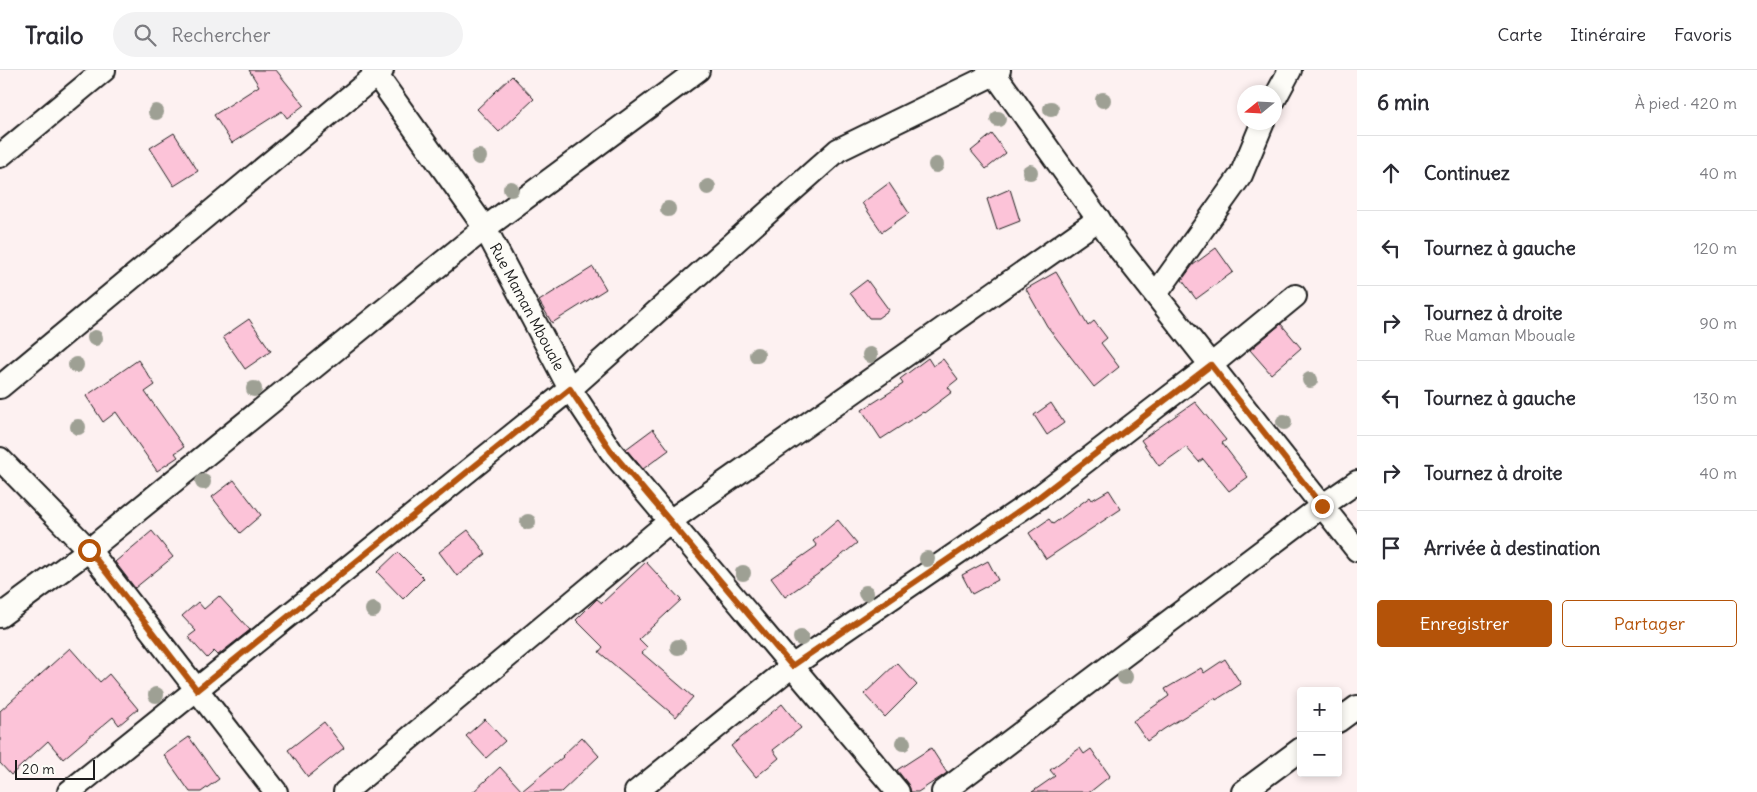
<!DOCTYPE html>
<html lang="fr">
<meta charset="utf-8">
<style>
body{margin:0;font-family:Delius,sans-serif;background:#f2f2f3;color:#2b2b33}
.controls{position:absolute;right:15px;bottom:15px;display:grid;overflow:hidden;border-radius:5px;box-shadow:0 2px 8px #0003}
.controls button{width:45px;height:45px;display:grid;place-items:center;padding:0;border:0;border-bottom:1px solid #e1e1e2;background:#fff;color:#2b2b33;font:25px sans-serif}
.compass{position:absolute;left:1237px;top:15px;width:45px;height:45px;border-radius:50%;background:#fff;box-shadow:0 2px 8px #0003;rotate:252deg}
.scale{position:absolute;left:15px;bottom:12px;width:80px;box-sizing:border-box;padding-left:5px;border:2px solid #1c1c1c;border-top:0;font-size:14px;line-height:18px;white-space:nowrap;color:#1c1c1c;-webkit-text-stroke:4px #fdfcf7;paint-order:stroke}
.stop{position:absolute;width:15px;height:15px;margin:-11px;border:4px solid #b45309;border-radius:50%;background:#fff}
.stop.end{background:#b45309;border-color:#fff;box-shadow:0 1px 5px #0008}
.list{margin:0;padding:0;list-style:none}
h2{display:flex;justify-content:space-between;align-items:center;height:65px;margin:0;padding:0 20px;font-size:21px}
h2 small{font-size:16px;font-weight:400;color:#7c7c81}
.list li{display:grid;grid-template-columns:32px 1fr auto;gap:15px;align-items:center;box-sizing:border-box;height:75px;padding:0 20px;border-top:1px solid #e1e1e2}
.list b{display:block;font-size:19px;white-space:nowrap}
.list p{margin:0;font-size:16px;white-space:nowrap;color:#7c7c81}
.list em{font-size:16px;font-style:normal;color:#7c7c81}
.actions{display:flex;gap:10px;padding:15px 20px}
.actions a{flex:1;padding:11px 0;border:1px solid #b45309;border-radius:5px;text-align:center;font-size:18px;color:#b45309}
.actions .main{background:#b45309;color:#fff}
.icon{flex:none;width:28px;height:28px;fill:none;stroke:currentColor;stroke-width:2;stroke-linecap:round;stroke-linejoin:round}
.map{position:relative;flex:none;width:1357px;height:722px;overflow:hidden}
header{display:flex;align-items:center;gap:30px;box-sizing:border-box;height:70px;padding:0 25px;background:#fff;border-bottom:1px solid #e1e1e2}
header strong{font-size:24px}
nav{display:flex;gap:28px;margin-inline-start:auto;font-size:18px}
.search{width:350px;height:45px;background:#f2f2f3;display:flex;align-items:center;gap:12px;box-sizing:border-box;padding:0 18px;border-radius:28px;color:#7c7c81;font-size:19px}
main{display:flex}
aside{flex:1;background:#fff}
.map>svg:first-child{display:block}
</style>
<header>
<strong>Trailo</strong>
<div class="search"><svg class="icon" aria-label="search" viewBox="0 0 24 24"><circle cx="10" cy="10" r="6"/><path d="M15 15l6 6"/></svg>Rechercher</div>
<nav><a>Carte</a><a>Itinéraire</a><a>Favoris</a></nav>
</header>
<main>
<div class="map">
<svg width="1357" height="722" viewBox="0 0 1357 722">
<rect width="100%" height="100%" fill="#fdf1f1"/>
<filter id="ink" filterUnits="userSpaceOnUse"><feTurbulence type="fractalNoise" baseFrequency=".02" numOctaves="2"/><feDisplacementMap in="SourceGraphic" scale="10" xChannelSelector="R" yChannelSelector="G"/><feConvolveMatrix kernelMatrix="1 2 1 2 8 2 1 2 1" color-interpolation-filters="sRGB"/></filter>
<g filter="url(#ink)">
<g fill="#fcc3d8" stroke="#1c1c1c">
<polygon points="249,0 276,0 304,35 287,48 282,41 232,73 214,45 259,16"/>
<polygon points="512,6 534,29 499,62 477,39"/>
<polygon points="174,63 198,101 174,116 150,78"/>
<polygon points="992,64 1006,83 986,99 971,81"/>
<polygon points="889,113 909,143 882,162 862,133"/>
<polygon points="1010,119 1020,151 997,160 987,129"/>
<polygon points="1216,178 1233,202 1196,229 1182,210 1193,195"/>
<polygon points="593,197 606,219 552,253 539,231"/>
<polygon points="1056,202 1088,256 1094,251 1107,268 1101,273 1119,297 1094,317 1047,256 1026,219"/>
<polygon points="867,210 889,240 878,248 869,248 850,223"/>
<polygon points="249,249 271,281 245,299 223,267"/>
<polygon points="1281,254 1301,278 1271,304 1250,280"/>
<polygon points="928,288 933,296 943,289 958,309 948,317 952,322 924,343 923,342 881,369 862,340 903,314 900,309"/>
<polygon points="138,290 155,315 145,322 184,377 175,383 178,387 157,401 116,342 103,352 86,326"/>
<polygon points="1195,332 1226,370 1222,373 1248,407 1229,421 1203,389 1199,392 1186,377 1159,396 1141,370"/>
<polygon points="1051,333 1064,353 1047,365 1034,345"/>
<polygon points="653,359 669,380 643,399 626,379"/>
<polygon points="234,410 261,445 240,463 212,427"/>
<polygon points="1109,420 1121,439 1046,489 1029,463 1049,449 1053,454 1090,427 1092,430"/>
<polygon points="838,450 857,473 818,504 785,527 771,508 817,476 813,471"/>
<polygon points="468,460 486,484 457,506 439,482"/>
<polygon points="152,461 173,487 135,518 115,492"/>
<polygon points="398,482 424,508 403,529 377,502"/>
<polygon points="988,491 998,510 972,524 962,505"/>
<polygon points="646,492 681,530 639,569 647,577 642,583 693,627 676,647 599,582 603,577 576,550 597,529 602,533"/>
<polygon points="219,526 250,560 218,585 214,581 207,588 188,567 196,561 182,546 198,532 204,539"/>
<polygon points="70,578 100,612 109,604 138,639 119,655 113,647 63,689 48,671 11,705 0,693 0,641"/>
<polygon points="1225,589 1241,614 1216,630 1215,628 1164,659 1147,671 1133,651 1169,626 1165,619 1201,598 1204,603"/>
<polygon points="897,593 917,615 885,647 864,624"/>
<polygon points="782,634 801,658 773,680 779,688 756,707 731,676"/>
<polygon points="485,649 505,671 486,688 466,666"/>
<polygon points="324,652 344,678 308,707 288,680"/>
<polygon points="189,667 219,709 201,722 190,722 164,685"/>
<polygon points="582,667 599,686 561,722 473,722 500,697 522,721 563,687 562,686"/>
<polygon points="931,678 947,703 918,722 911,722 908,714 897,700"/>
<polygon points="1080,678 1084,684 1091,679 1110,706 1090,722 1032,722 1055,706 1050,700"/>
</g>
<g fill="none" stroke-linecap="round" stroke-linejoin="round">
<g stroke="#1c1c1c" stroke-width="26">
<g id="minor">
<polyline points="373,0 485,158 570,319 611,381 898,722"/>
<polyline points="992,0 1121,181 1357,480"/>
<polyline points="1274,30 1290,0"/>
<polyline points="0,86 104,0"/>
<polyline points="1156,224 1241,105 1263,52"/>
<polyline points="0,317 382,0"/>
<polyline points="0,389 89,480 276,722"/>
<polyline points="0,546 89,480 485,158 698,0"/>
<polyline points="1338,651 1357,637"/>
<polyline points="69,722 570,319 838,80 994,4 999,0"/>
<polyline points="345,722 670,451 1099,149"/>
<polyline points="636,722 792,596 1039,427 1211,295 1295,226"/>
<polyline points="943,722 1322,436 1357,412"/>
<polyline points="1243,722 1301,679"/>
</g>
</g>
<use href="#minor" stroke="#fdfcf7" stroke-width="22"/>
</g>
<g fill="#9ea094">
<circle cx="1103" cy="30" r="8"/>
<circle cx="1051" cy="39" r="8"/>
<circle cx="156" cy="42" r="8"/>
<circle cx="998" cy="49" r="8"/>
<circle cx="479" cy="87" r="8"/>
<circle cx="936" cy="95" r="8"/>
<circle cx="1030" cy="102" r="8"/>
<circle cx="708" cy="117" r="8"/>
<circle cx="511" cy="119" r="8"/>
<circle cx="668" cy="139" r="8"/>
<circle cx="95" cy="268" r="8"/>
<circle cx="757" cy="285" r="8"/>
<circle cx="870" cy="285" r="8"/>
<circle cx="76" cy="295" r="8"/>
<circle cx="1310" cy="310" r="8"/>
<circle cx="254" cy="319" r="8"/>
<circle cx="1284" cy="352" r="8"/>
<circle cx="78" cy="357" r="8"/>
<circle cx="203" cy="412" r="8"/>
<circle cx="528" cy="452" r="8"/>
<circle cx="927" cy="489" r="8"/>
<circle cx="743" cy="503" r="8"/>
<circle cx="866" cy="523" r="8"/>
<circle cx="373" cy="540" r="8"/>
<circle cx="801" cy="568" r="8"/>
<circle cx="678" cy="577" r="8"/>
<circle cx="1125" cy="607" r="8"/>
<circle cx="156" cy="625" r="8"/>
<circle cx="903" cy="673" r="8"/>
</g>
</g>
<g fill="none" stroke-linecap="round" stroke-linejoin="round" filter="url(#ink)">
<polyline stroke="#b45309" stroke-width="6" points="89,480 197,620 570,319 611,381 792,596 1039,427 1211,295 1322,436"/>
</g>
<g text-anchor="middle" stroke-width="5" stroke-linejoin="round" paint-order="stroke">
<g font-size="15" fill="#1c1c1c" stroke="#fdfcf7">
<text transform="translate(527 237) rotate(62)" y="5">Rue Maman Mbouale</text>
</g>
</g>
</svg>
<div class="controls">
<button>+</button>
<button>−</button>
</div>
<svg class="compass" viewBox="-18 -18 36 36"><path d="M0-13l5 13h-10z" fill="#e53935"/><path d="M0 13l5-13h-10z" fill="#7c7c81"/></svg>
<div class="scale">20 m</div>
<div class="stop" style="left:89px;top:480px"></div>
<div class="stop end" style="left:1322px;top:436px"></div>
</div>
<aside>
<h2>6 min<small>À pied · 420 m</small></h2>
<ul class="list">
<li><svg class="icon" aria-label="ahead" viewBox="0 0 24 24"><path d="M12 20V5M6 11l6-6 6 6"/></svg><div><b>Continuez</b></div><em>40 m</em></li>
<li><svg class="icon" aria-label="left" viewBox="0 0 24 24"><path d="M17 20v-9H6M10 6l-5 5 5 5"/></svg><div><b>Tournez à gauche</b></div><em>120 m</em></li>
<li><svg class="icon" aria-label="right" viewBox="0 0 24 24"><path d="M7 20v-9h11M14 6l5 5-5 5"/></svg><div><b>Tournez à droite</b><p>Rue Maman Mbouale</p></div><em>90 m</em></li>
<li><svg class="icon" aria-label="left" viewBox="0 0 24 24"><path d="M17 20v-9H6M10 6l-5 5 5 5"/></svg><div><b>Tournez à gauche</b></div><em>130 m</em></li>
<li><svg class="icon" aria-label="right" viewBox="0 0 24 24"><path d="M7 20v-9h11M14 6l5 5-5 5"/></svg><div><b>Tournez à droite</b></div><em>40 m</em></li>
<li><svg class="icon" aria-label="arrive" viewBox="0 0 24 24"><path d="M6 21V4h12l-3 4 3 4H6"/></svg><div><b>Arrivée à destination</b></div></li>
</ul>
<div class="actions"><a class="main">Enregistrer</a><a>Partager</a></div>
</aside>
</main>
